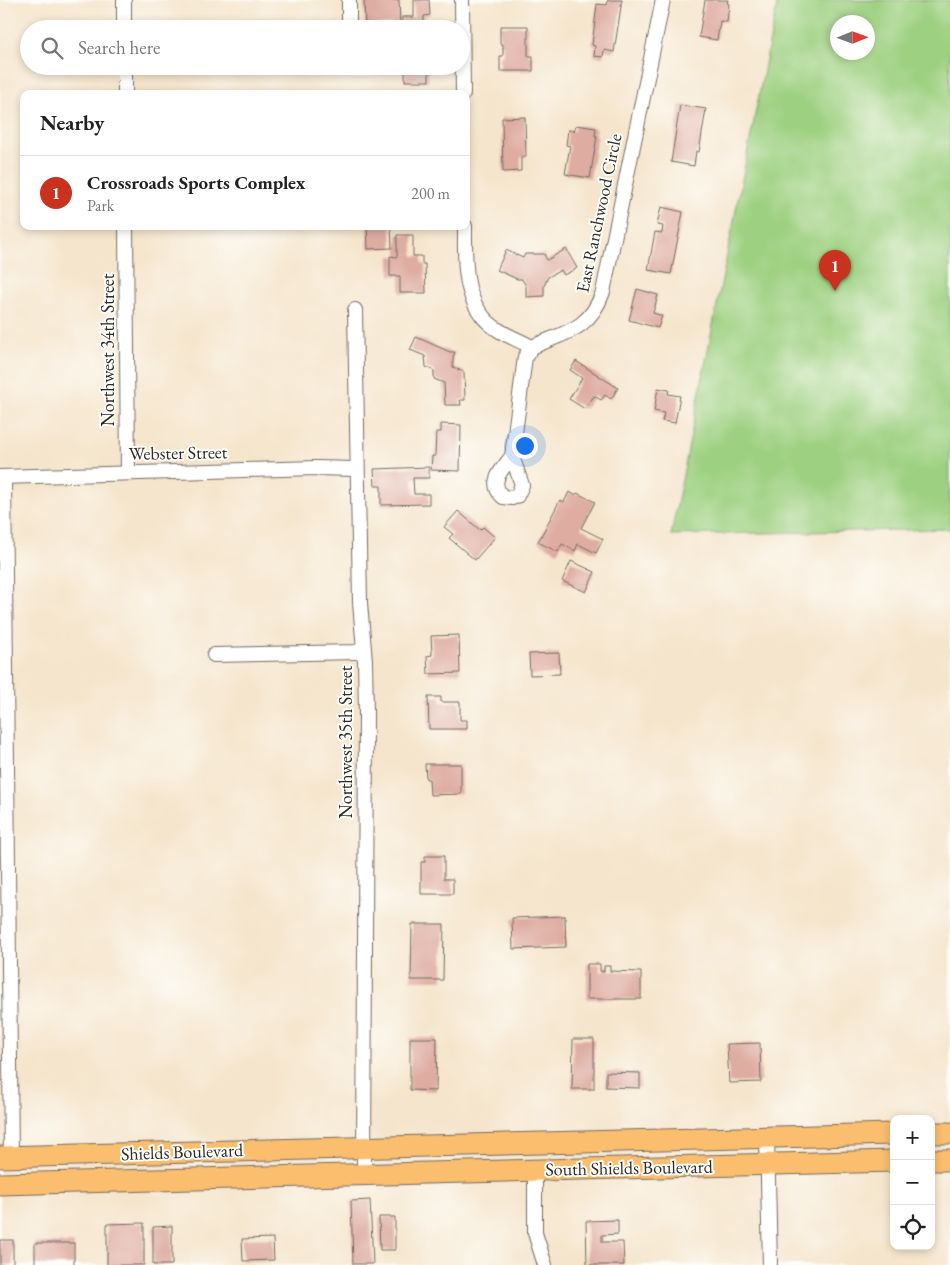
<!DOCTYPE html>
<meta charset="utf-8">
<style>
body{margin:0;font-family:"EB Garamond",serif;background:#f2f2f2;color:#222}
.controls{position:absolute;right:15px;bottom:15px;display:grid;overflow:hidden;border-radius:10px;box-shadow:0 2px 8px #0003}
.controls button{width:45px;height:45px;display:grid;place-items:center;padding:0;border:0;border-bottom:1px solid #e0e0e0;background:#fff;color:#222;font:25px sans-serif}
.compass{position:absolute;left:830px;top:15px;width:45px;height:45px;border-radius:50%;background:#fff;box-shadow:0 2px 8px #0003;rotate:89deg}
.you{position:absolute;left:524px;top:445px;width:18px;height:18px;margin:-12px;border:4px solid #fff;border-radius:50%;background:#1a73e8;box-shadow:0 0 0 8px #1a73e833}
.badge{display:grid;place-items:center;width:32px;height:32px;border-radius:50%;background:#c8321e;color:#fff;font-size:16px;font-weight:700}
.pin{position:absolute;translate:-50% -41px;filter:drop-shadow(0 1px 2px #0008)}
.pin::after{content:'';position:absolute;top:26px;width:18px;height:15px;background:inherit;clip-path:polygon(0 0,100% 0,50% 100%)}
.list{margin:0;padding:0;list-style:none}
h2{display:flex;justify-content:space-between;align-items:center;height:65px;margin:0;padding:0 20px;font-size:21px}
h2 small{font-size:16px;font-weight:400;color:#767676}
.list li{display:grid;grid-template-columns:32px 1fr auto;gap:15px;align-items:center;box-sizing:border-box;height:75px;padding:0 20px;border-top:1px solid #e0e0e0}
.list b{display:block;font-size:19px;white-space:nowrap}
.list p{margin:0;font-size:16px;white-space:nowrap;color:#767676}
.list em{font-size:16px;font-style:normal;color:#767676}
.icon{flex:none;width:28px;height:28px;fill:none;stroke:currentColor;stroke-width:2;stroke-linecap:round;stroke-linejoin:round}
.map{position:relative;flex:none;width:950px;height:1265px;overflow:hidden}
.search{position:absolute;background:#fff;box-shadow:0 2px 8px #0003;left:20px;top:20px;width:450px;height:55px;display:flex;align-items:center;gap:12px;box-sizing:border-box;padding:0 18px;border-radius:28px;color:#767676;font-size:19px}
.panel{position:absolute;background:#fff;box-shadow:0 2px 8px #0003;left:20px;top:90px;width:450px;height:140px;border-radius:10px}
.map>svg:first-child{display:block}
</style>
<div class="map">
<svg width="950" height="1265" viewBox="0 0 950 1265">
<rect width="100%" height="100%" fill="#fdfcf7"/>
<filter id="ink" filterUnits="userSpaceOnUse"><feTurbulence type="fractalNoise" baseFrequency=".02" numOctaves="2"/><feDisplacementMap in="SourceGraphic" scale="10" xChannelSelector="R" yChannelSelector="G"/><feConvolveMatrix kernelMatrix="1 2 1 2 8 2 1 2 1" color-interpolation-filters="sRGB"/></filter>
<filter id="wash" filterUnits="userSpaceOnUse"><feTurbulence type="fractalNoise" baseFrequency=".0096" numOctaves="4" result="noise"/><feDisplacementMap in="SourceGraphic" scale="20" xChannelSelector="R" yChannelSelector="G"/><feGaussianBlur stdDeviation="1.12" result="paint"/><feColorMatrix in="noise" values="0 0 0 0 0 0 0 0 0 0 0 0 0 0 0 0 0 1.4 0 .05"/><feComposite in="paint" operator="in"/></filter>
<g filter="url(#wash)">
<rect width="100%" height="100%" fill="#f5e5cc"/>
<path fill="#9dd080" stroke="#647e56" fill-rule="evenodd" d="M778 0H950V529L671 535ZM838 22H868V52H838Z"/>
<g id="blocks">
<g fill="#deaca1">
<polygon points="364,0 399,0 400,23 365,25"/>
<polygon points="414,0 429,0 430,15 424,16 424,23 419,23 419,29 402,29 402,17 414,17"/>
<polygon points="608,0 622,0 614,52 604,50 603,57 594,56 595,46 592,45 597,4 607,5"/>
<polygon points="705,0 728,0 727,3 729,4 727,22 720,21 717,40 699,37"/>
<polygon points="500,26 528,26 528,56 533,56 533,71 500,71 500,56 503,56 503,44 500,44"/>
<rect x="405" y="66" width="24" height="15"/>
<polygon points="680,105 706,109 699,152 696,151 694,166 671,162"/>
<polygon points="525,117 526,157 521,157 521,171 503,172 502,118"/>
<polygon points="576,125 596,128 595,136 597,136 590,178 565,174 570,146 566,145 568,130 574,131"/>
<polygon points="661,207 683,212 671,274 648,270 655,232 662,233 663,226 657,225"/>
<polygon points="367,226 391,226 392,248 368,249"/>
<polygon points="397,235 413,235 413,256 422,256 422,264 425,264 426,293 400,293 400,276 390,276 390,256 397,257"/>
<polygon points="566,249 577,268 564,275 561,270 548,277 544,286 544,296 526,297 526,286 522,279 517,279 497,270 506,250 523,258 525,254 544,254 547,260"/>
<polygon points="637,289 658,295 653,313 662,316 658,328 629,320"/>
<polygon points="416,337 450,352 455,352 453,357 453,367 464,372 465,400 460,400 461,405 445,405 444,383 434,379 434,371 426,367 425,356 410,350"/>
<polygon points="576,361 618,388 611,399 605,395 601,400 594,396 585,409 569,399 582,378 570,370"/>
<polygon points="658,388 669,390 668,394 680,396 675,423 662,421 664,413 654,411"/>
<polygon points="441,424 461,425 460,471 431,470 432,456 435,456 436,432 441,432"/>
<polygon points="429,467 429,478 413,478 414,494 429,494 429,504 381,505 381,486 375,486 374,469"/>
<polygon points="569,492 575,495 577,493 595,502 581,528 603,539 596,553 578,544 575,551 562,544 558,552 538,542 560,500 564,502"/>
<polygon points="458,511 480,530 483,527 495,537 475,560 449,538 453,534 444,527"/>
<polygon points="571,561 595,572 586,592 562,581"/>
<polygon points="459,635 460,673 428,674 427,656 432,655 431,636"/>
<polygon points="559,653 560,674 530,675 529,654"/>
<polygon points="428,697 441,697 441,702 460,702 460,720 467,720 467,729 429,729"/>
<polygon points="425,764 461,764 461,794 430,795 429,779 426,779"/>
<polygon points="425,856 444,856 444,879 453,879 453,894 421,894 421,862 425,862"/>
<polygon points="565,916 566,947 513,949 512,918"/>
<polygon points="412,924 444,924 443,980 411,980"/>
<polygon points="587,964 600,964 600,971 604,972 604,966 610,966 610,971 641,972 641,999 587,999"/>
<polygon points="410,1038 437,1038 436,1091 410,1090"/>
<polygon points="573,1039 594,1039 594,1089 572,1089"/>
<polygon points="760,1043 761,1082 729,1083 727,1044"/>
<polygon points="606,1072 640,1073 640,1088 606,1087"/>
<polygon points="370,1200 373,1264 353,1264 351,1201"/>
<polygon points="379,1217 395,1217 395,1250 380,1250"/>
<polygon points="618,1220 618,1234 602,1235 602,1242 623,1242 624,1265 587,1265 586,1221"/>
<polygon points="144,1223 144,1265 107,1265 107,1224"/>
<polygon points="172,1226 172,1265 153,1265 153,1227"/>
<polygon points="273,1238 274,1260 243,1261 242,1239"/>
<rect x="0" y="1240" width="13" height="25"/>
<rect x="35" y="1243" width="39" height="22"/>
</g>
</g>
</g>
<g filter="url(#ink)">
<use href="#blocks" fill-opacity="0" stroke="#726c63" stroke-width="1"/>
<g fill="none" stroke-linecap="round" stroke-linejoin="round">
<g stroke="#726c63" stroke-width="16">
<g id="street">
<polyline points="124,0 124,29"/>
<polyline points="462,0 463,94"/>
<polyline points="349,29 349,0"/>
<polyline points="125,66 125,94"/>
<polyline points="126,226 128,473"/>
<path d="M465 226C465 264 462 309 500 331 510 337 521 341 532 347"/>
<polyline points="355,310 360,603 365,661 366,712 364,1175"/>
<path d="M512 456C503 469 487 482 503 497L512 498 517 496 522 485 512 456 525 357 532 347C565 332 589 331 603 292L663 0"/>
<polyline points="0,477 316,468 356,469"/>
<polyline points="4,477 11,1157"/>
<polyline points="214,655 356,652 363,649"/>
<polyline points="767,1137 770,1265"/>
<polyline points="535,1170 535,1233 545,1265"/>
</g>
</g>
<g stroke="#726c63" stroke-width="23">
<g id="primary">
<polyline points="931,1133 950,1133"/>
<polyline points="0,1157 894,1134"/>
<polyline points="931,1160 950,1160"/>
<polyline points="0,1184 894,1161"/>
</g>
</g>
<use href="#street" stroke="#fff" stroke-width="14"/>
<use href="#primary" stroke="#fbbd6e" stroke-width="21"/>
</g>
</g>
<g text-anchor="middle" stroke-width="4" stroke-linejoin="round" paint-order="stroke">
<g font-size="18" fill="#2b2b2b" stroke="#fdfcf7">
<text transform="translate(599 213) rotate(-78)" y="6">East Ranchwood Circle</text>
<text transform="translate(108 350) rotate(-90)" y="6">Northwest 34th Street</text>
<text transform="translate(178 453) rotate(-1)" y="6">Webster Street</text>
<text transform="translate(346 742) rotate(-90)" y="6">Northwest 35th Street</text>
<text transform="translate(182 1152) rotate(-2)" y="6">Shields Boulevard</text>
<text transform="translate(629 1168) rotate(-1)" y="6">South Shields Boulevard</text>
</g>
</g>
</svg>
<div class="controls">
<button>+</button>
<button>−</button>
<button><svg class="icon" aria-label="locate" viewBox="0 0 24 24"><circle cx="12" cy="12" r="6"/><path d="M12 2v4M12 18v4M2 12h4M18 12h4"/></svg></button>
</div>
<svg class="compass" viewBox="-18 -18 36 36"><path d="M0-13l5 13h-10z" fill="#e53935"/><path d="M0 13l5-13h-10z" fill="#767676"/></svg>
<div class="you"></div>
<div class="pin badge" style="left:835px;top:291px">1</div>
<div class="search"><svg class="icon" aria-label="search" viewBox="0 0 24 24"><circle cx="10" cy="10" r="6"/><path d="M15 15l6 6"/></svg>Search here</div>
<section class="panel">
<h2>Nearby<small></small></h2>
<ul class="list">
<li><span class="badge">1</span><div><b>Crossroads Sports Complex</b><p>Park</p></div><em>200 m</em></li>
</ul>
</section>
</div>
